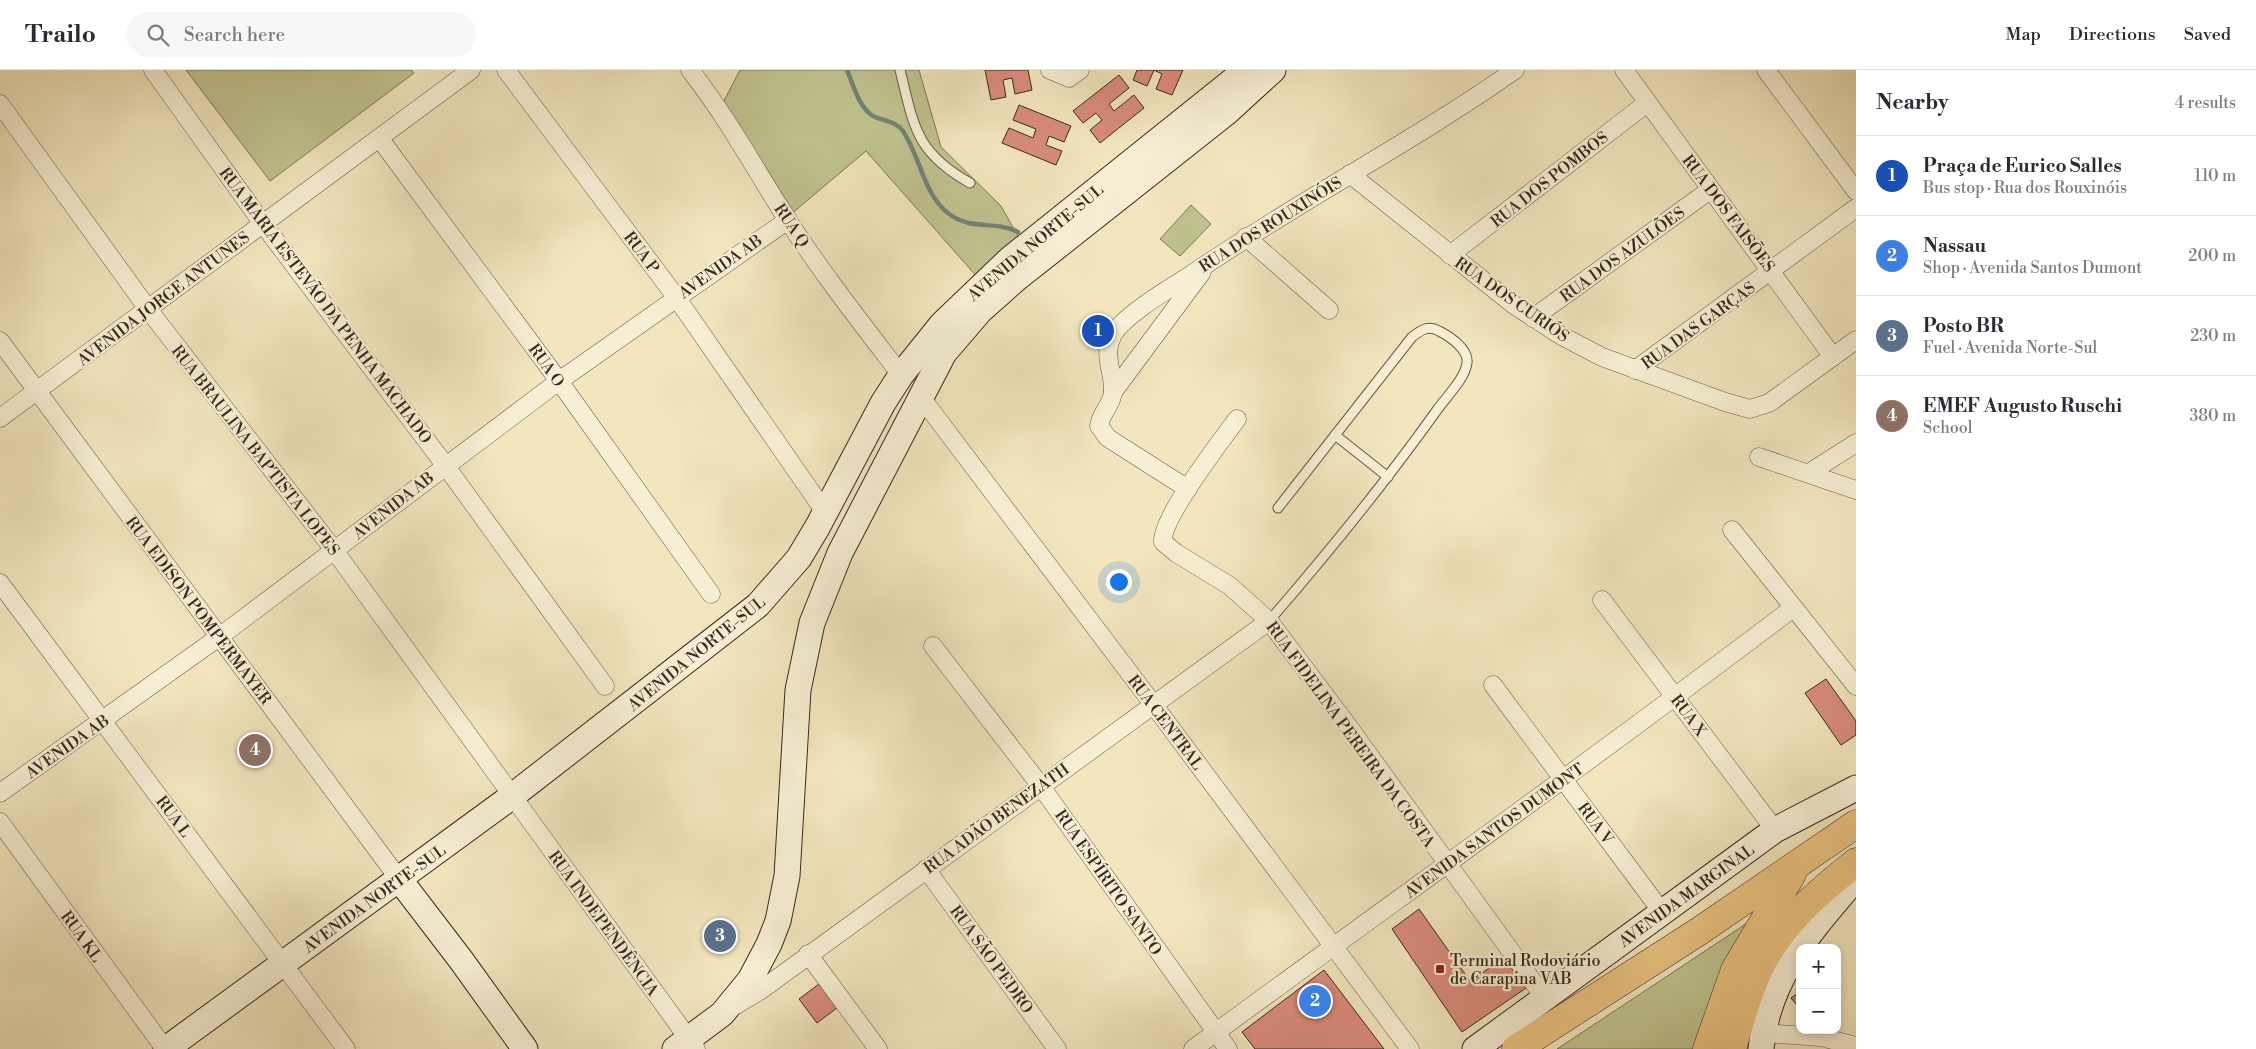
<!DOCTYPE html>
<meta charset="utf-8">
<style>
body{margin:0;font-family:"Libre Bodoni",serif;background:#f7f7f7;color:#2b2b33}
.controls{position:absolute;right:15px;bottom:15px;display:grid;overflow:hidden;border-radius:10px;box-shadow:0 2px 8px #0003}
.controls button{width:45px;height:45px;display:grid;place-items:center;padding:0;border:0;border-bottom:1px solid #e1e1e2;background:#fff;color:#2b2b33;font:25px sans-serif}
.you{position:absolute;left:1118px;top:511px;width:18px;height:18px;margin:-12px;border:4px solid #fff;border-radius:50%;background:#1a73e8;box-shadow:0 0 0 8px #1a73e833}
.badge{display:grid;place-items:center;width:32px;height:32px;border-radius:50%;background:#8f2418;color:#fff;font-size:16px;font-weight:700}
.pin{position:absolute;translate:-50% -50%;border:2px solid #fff;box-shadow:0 1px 5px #0006}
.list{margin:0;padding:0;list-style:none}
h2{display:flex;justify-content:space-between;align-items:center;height:65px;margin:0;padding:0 20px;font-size:21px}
h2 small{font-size:16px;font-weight:400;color:#7c7c81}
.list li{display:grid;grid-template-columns:32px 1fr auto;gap:15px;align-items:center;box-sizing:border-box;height:80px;padding:0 20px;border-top:1px solid #e1e1e2}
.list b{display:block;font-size:19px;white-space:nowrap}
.list p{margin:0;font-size:16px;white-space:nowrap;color:#7c7c81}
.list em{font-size:16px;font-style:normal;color:#7c7c81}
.icon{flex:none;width:28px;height:28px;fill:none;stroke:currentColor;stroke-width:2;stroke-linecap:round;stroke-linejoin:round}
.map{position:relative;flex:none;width:1856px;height:979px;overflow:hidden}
header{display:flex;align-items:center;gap:30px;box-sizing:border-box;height:70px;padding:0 25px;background:#fff;border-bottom:1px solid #e1e1e2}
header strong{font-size:24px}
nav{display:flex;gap:28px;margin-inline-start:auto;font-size:18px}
.search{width:350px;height:45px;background:#f7f7f7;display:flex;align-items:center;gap:12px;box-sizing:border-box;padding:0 18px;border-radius:28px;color:#7c7c81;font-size:19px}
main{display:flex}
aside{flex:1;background:#fff}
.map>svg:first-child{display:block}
</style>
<header>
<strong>Trailo</strong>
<div class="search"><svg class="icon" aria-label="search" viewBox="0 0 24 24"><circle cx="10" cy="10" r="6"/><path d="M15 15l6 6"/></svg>Search here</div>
<nav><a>Map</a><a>Directions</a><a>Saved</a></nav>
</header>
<main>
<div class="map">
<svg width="1856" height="979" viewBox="0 0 1856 979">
<rect width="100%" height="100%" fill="#f3e6bf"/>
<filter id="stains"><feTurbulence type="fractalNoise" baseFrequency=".004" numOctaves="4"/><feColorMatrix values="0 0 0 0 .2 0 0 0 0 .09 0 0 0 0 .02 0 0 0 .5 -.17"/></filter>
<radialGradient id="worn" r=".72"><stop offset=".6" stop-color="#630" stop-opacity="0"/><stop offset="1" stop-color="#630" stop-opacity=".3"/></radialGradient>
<g fill="#c0c38f" stroke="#7a7758">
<polygon points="186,0 411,0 414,3 270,111"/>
<polygon points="740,0 919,0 941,77 1001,136 1020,170 978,208 866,81 790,145 717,44"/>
<polygon points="1191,135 1211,154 1180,186 1160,169"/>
<polygon points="1767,840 1701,979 1557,979"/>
</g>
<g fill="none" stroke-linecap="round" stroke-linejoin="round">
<path stroke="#728477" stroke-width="4.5" d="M847 0C853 14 859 38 873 46 883 51 896 51 903 61 921 88 923 124 949 144 973 161 993 150 1018 162"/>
</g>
<g fill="#da8c7d" stroke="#352b22">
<polygon points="985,0 1028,0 1032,20 1015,24 1012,8 1003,10 1006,27 991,30"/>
<polygon points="1137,0 1183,0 1172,25 1156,19 1162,4 1154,0 1147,16 1133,10"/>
<polygon points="1119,5 1129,18 1109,34 1114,41 1134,25 1144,38 1100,73 1090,60 1102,50 1096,43 1083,53 1073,41"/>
<polygon points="1019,35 1071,56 1064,72 1049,66 1046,75 1062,81 1056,95 1002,73 1009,58 1033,68 1036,59 1013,50"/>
<polygon points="1826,609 1856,651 1856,665 1841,675 1805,623"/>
<polygon points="1419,839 1470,911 1504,888 1526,918 1462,962 1392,859"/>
<polygon points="1324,900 1384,979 1255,979 1242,962"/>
<polygon points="819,914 837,938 817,953 799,929"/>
<polygon points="1800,922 1800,939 1791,928"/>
</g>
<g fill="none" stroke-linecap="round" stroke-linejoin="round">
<g stroke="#645a49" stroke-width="11">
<g id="lane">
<path d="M900 0C914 56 915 82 970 113"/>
<polyline points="1335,365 1388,407"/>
<path d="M1269 551C1328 483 1385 413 1437 340 1446 327 1465 309 1467 293 1469 279 1449 266 1439 261 1428 255 1421 260 1412 267L1278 438"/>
</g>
</g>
<g stroke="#645a49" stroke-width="19">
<g id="street">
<polyline points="153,0 263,154 445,395 605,616"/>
<polyline points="506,0 676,227 825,442"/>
<path d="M690 0C727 47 755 99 787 149 822 203 862 254 901 305"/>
<polyline points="1050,0 1069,8 1080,0"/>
<polyline points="1624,0 1833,287"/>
<polyline points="1766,0 1856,121"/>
<polyline points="0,34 148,239 334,480 696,979"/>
<polyline points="380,69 559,311 711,524"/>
<polyline points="1350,104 1514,235 1560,265 1602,287 1725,332 1750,339 1769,333 1856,270"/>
<polyline points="1246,167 1329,240"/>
<polyline points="1450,185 1647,33"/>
<polyline points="1533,248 1710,120"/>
<polyline points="0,271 399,809"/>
<polyline points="1635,300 1856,138"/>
<polyline points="1113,322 1202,202"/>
<polyline points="920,326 1153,634 1410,979"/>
<polyline points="0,348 471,0"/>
<path d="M1237 349C1221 371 1161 448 1163 472L1176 483 1230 516 1269 551 1348 656 1544 927"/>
<polyline points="1759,387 1856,420"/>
<polyline points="1809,403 1856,373"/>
<path d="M1188 419 1108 368 1099 356C1100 344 1112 335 1113 322 1114 301 1101 284 1114 263 1126 244 1172 217 1192 204 1297 132 1411 73 1515 0"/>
<polyline points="1732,460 1856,616"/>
<polyline points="0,513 346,979"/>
<polyline points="1602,530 1775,760"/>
<polyline points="933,576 1040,715 1228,979"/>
<polyline points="1493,615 1662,842"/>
<polyline points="0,723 219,567 559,311 788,150"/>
<polyline points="0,752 165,979"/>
<polyline points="926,799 1057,979"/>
<polyline points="808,884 878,979"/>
<polyline points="736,935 761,920 1269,551"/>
<polyline points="1762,963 1821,967 1856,976"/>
<path d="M1193 979C1393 832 1596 688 1793 538"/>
</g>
</g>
<g stroke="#352b22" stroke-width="27">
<g id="secondary">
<polyline points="399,809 461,890 525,979"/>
<polyline points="166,979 511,727 758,535 799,488 818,456 883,333 901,305 942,254 1010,189 1246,0"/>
<polyline points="675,979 722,944 750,910 769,874 778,851 787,806 798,620 812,553 840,483 944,283 980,241 1016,209 1226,43 1273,0"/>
<polyline points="1475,979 1775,760 1856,718"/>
<path d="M1761 979C1768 907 1811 861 1856 808"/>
</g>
</g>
<g stroke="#352b22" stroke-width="29">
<g id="primary">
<polyline points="1516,979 1698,862 1856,754"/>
<polyline points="1707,979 1735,900 1792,804"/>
<path d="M1732 979C1741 948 1749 917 1764 889 1786 849 1821 820 1856 792"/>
</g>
</g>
<use href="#lane" stroke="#f7efd5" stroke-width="9"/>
<use href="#street" stroke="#f7efd5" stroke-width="18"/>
<use href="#secondary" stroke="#f7efd5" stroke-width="25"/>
<use href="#primary" stroke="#eac380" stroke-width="28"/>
</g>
<rect fill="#8f2418" stroke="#f7efd5" stroke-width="2" x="1435" y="894" width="10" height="10" rx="2.5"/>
<g text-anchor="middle" stroke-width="4.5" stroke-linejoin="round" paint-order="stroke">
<g font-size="16" fill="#352b22" stroke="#f7efd5">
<text transform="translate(1549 109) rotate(-38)" y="6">RUA DOS POMBOS</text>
<text transform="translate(1729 143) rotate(53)" y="6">RUA DOS FAISÕES</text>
<text transform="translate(1270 154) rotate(-32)" y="6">RUA DOS ROUXINÓIS</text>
<text transform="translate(792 155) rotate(56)" y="6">RUA Q</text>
<text transform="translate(1035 172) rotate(-40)" y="6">AVENIDA NORTE-SUL</text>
<text transform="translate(642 182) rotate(53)" y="6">RUA P</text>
<text transform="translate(1622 184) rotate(-36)" y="6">RUA DOS AZULÕES</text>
<text transform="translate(720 196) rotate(-35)" y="6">AVENIDA AB</text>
<text transform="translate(163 228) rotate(-37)" y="6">AVENIDA JORGE ANTUNES</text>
<text transform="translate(1512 229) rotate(35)" y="6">RUA DOS CURIÓS</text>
<text transform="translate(326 235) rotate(53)" y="6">RUA MARIA ESTEVÃO DA PENHA MACHADO</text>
<text transform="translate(1698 255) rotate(-36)" y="6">RUA DAS GARÇAS</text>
<text transform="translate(547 295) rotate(54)" y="6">RUA O</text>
<text transform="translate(256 380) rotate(52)" y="6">RUA BRAULINA BAPTISTA LOPES</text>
<text transform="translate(393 435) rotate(-38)" y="6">AVENIDA AB</text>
<text transform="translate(199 540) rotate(53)" y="6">RUA EDISON POMPERMAYER</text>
<text transform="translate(696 583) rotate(-39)" y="6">AVENIDA NORTE-SUL</text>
<text transform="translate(1689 645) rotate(53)" y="6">RUA X</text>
<text transform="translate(1166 652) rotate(53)" y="6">RUA CENTRAL</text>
<text transform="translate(1351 664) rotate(54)" y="6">RUA FIDELINA PEREIRA DA COSTA</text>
<text transform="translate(67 676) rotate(-35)" y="6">AVENIDA AB</text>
<text transform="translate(174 746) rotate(53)" y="6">RUA L</text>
<text transform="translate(996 748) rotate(-36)" y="6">RUA ADÃO BENEZATH</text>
<text transform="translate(1596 753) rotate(53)" y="6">RUA V</text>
<text transform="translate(1494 760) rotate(-36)" y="6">AVENIDA SANTOS DUMONT</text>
<text transform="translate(1109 812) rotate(55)" y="6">RUA ESPÍRITO SANTO</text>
<text transform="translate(1686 825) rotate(-36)" y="6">AVENIDA MARGINAL</text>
<text transform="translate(374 828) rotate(-36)" y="6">AVENIDA NORTE-SUL</text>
<text transform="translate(604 853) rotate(54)" y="6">RUA INDEPENDÊNCIA</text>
<text transform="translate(82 866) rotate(54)" y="6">RUA KL</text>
<text transform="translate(992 889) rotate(54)" y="6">RUA SÃO PEDRO</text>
</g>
<g font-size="16" fill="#352b22" stroke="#f7efd5" text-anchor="start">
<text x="1450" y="896">Terminal Rodoviário<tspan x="1450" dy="18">de Carapina VAB</tspan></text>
</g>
</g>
<rect width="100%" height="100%" filter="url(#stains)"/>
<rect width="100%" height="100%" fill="url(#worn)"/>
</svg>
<div class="controls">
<button>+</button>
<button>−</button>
</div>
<div class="you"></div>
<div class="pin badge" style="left:1098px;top:261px;background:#1a4fb4">1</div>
<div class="pin badge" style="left:1315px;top:931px;background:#3f7fe0">2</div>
<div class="pin badge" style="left:720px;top:866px;background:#5c6f8a">3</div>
<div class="pin badge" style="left:255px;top:680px;background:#8d6e63">4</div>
</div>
<aside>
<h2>Nearby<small>4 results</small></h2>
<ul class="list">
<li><span class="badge" style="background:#1a4fb4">1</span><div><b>Praça de Eurico Salles</b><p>Bus stop · Rua dos Rouxinóis</p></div><em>110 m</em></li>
<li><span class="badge" style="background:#3f7fe0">2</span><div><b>Nassau</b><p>Shop · Avenida Santos Dumont</p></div><em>200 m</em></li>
<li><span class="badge" style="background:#5c6f8a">3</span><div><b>Posto BR</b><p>Fuel · Avenida Norte-Sul</p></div><em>230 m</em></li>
<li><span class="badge" style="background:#8d6e63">4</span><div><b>EMEF Augusto Ruschi</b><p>School</p></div><em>380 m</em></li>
</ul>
</aside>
</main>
